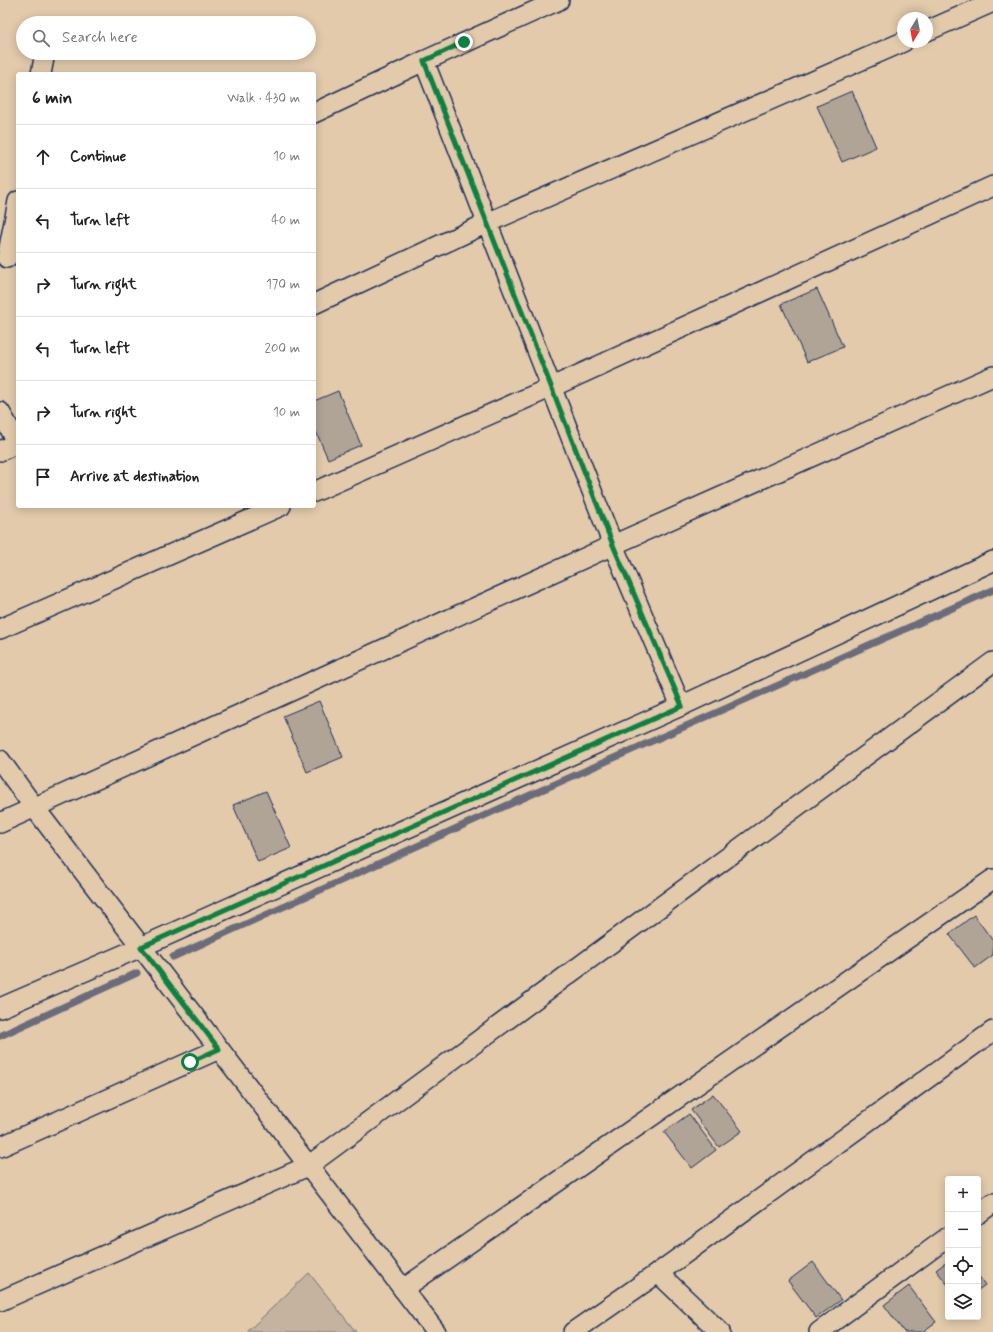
<!DOCTYPE html>
<meta charset="utf-8">
<style>
body{margin:0;font-family:Mynerve,sans-serif;background:#f2f2f2;color:#222}
.controls{position:absolute;right:12px;bottom:12px;display:grid;overflow:hidden;border-radius:4px;box-shadow:0 2px 10px #0003}
.controls button{width:36px;height:36px;display:grid;place-items:center;padding:0;border:0;border-bottom:1px solid #e0e0e0;background:#fff;color:#222;font:20px sans-serif}
.compass{position:absolute;left:897px;top:12px;width:36px;height:36px;border-radius:50%;background:#fff;box-shadow:0 2px 10px #0003;rotate:190deg}
.stop{position:absolute;width:12px;height:12px;margin:-9px;border:3px solid #0b8043;border-radius:50%;background:#fff}
.stop.end{background:#0b8043;border-color:#fff;box-shadow:0 1px 4px #0008}
.list{margin:0;padding:0;list-style:none}
h2{display:flex;justify-content:space-between;align-items:center;height:52px;margin:0;padding:0 16px;font-size:17px}
h2 small{font-size:13px;font-weight:400;color:#767676}
.list li{display:grid;grid-template-columns:26px 1fr auto;gap:12px;align-items:center;box-sizing:border-box;height:64px;padding:0 16px;border-top:1px solid #e0e0e0}
.list b{display:block;font-size:15px;white-space:nowrap}
.list em{font-size:13px;font-style:normal;color:#767676}
.icon{flex:none;width:22px;height:22px;fill:none;stroke:currentColor;stroke-width:2;stroke-linecap:round;stroke-linejoin:round}
.map{position:relative;flex:none;width:993px;height:1332px;overflow:hidden}
.search{position:absolute;background:#fff;box-shadow:0 2px 10px #0003;left:16px;top:16px;width:300px;height:44px;display:flex;align-items:center;gap:10px;box-sizing:border-box;padding:0 14px;border-radius:22px;color:#767676;font-size:15px}
.panel{position:absolute;background:#fff;box-shadow:0 2px 10px #0003;left:16px;top:72px;width:300px;height:436px;border-radius:4px}
.map>svg:first-child{display:block}
</style>
<div class="map">
<svg width="993" height="1332" viewBox="0 0 993 1332">
<rect width="100%" height="100%" fill="#e2caaa"/>
<filter id="ink" filterUnits="userSpaceOnUse"><feTurbulence type="fractalNoise" baseFrequency=".025" numOctaves="2"/><feDisplacementMap in="SourceGraphic" scale="8" xChannelSelector="R" yChannelSelector="G"/><feConvolveMatrix kernelMatrix="1 2 1 2 8 2 1 2 1" color-interpolation-filters="sRGB"/></filter>
<g filter="url(#ink)">
<polygon fill="#c5b39f" stroke="#70717e" points="309,1273 356,1332 247,1332"/>
<g fill="none" stroke-linecap="round" stroke-linejoin="round">
<g stroke="#6a6c7c" stroke-width="7">
<polyline points="173,957 501,808 993,590"/>
<polyline points="0,1036 137,973"/>
</g>
</g>
<g fill="#b0a497" stroke="#1b2f5e">
<polygon points="852,91 876,147 842,162 817,106"/>
<polygon points="817,289 843,347 807,362 781,304"/>
<polygon points="338,391 361,445 328,459 314,427 314,401"/>
<polygon points="319,701 343,757 307,772 283,716"/>
<polygon points="266,791 291,848 258,862 233,805"/>
<polygon points="974,915 993,941 993,955 975,968 949,934"/>
<polygon points="713,1094 742,1131 719,1147 691,1110"/>
<polygon points="689,1114 716,1150 692,1168 664,1132"/>
<polygon points="948,1261 948,1285 936,1270"/>
<polygon points="813,1262 841,1300 816,1318 788,1281"/>
<polygon points="978,1275 985,1285 978,1290"/>
<polygon points="909,1286 936,1322 922,1332 904,1332 884,1305"/>
</g>
<g fill="none" stroke-linecap="round" stroke-linejoin="round">
<g stroke="#1b2f5e" stroke-width="22">
<g id="minor">
<polyline points="559,0 424,61 613,545 681,706"/>
<polyline points="927,31 993,2"/>
<polyline points="41,74 45,53"/>
<polyline points="314,113 424,61"/>
<polyline points="7,258 18,201"/>
<polyline points="314,304 487,223 903,42"/>
<polyline points="0,412 18,443"/>
<polyline points="0,451 18,443"/>
<polyline points="314,492 552,387 993,186"/>
<polyline points="0,629 281,506"/>
<polyline points="0,760 34,807 436,1332"/>
<polyline points="0,823 613,545 993,376"/>
<polyline points="0,1008 141,947 681,706 993,561"/>
<polyline points="0,1147 219,1049"/>
<polyline points="978,1214 993,1203"/>
<polyline points="658,1273 993,1031"/>
<polyline points="403,1289 993,879"/>
<polyline points="0,1301 308,1166 993,662"/>
<polyline points="573,1332 658,1273 720,1332"/>
<polyline points="819,1332 948,1237"/>
</g>
</g>
<use href="#minor" stroke="#e2caaa" stroke-width="19"/>
</g>
</g>
<g fill="none" stroke-linecap="round" stroke-linejoin="round" filter="url(#ink)">
<polyline stroke="#0b8043" stroke-width="5" points="190,1062 219,1049 141,947 682,706 613,545 424,61 464,42"/>
</g>
</svg>
<div class="controls">
<button>+</button>
<button>−</button>
<button><svg class="icon" aria-label="locate" viewBox="0 0 24 24"><circle cx="12" cy="12" r="6"/><path d="M12 2v4M12 18v4M2 12h4M18 12h4"/></svg></button>
<button><svg class="icon" aria-label="layers" viewBox="0 0 24 24"><path d="M12 4l9 5-9 5-9-5zM3 14l9 5 9-5"/></svg></button>
</div>
<svg class="compass" viewBox="-18 -18 36 36"><path d="M0-13l5 13h-10z" fill="#e53935"/><path d="M0 13l5-13h-10z" fill="#767676"/></svg>
<div class="stop" style="left:190px;top:1062px"></div>
<div class="stop end" style="left:464px;top:42px"></div>
<div class="search"><svg class="icon" aria-label="search" viewBox="0 0 24 24"><circle cx="10" cy="10" r="6"/><path d="M15 15l6 6"/></svg>Search here</div>
<section class="panel">
<h2>6 min<small>Walk · 430 m</small></h2>
<ul class="list">
<li><svg class="icon" aria-label="ahead" viewBox="0 0 24 24"><path d="M12 20V5M6 11l6-6 6 6"/></svg><div><b>Continue</b></div><em>10 m</em></li>
<li><svg class="icon" aria-label="left" viewBox="0 0 24 24"><path d="M17 20v-9H6M10 6l-5 5 5 5"/></svg><div><b>Turn left</b></div><em>40 m</em></li>
<li><svg class="icon" aria-label="right" viewBox="0 0 24 24"><path d="M7 20v-9h11M14 6l5 5-5 5"/></svg><div><b>Turn right</b></div><em>170 m</em></li>
<li><svg class="icon" aria-label="left" viewBox="0 0 24 24"><path d="M17 20v-9H6M10 6l-5 5 5 5"/></svg><div><b>Turn left</b></div><em>200 m</em></li>
<li><svg class="icon" aria-label="right" viewBox="0 0 24 24"><path d="M7 20v-9h11M14 6l5 5-5 5"/></svg><div><b>Turn right</b></div><em>10 m</em></li>
<li><svg class="icon" aria-label="arrive" viewBox="0 0 24 24"><path d="M6 21V4h12l-3 4 3 4H6"/></svg><div><b>Arrive at destination</b></div></li>
</ul>
</section>
</div>
